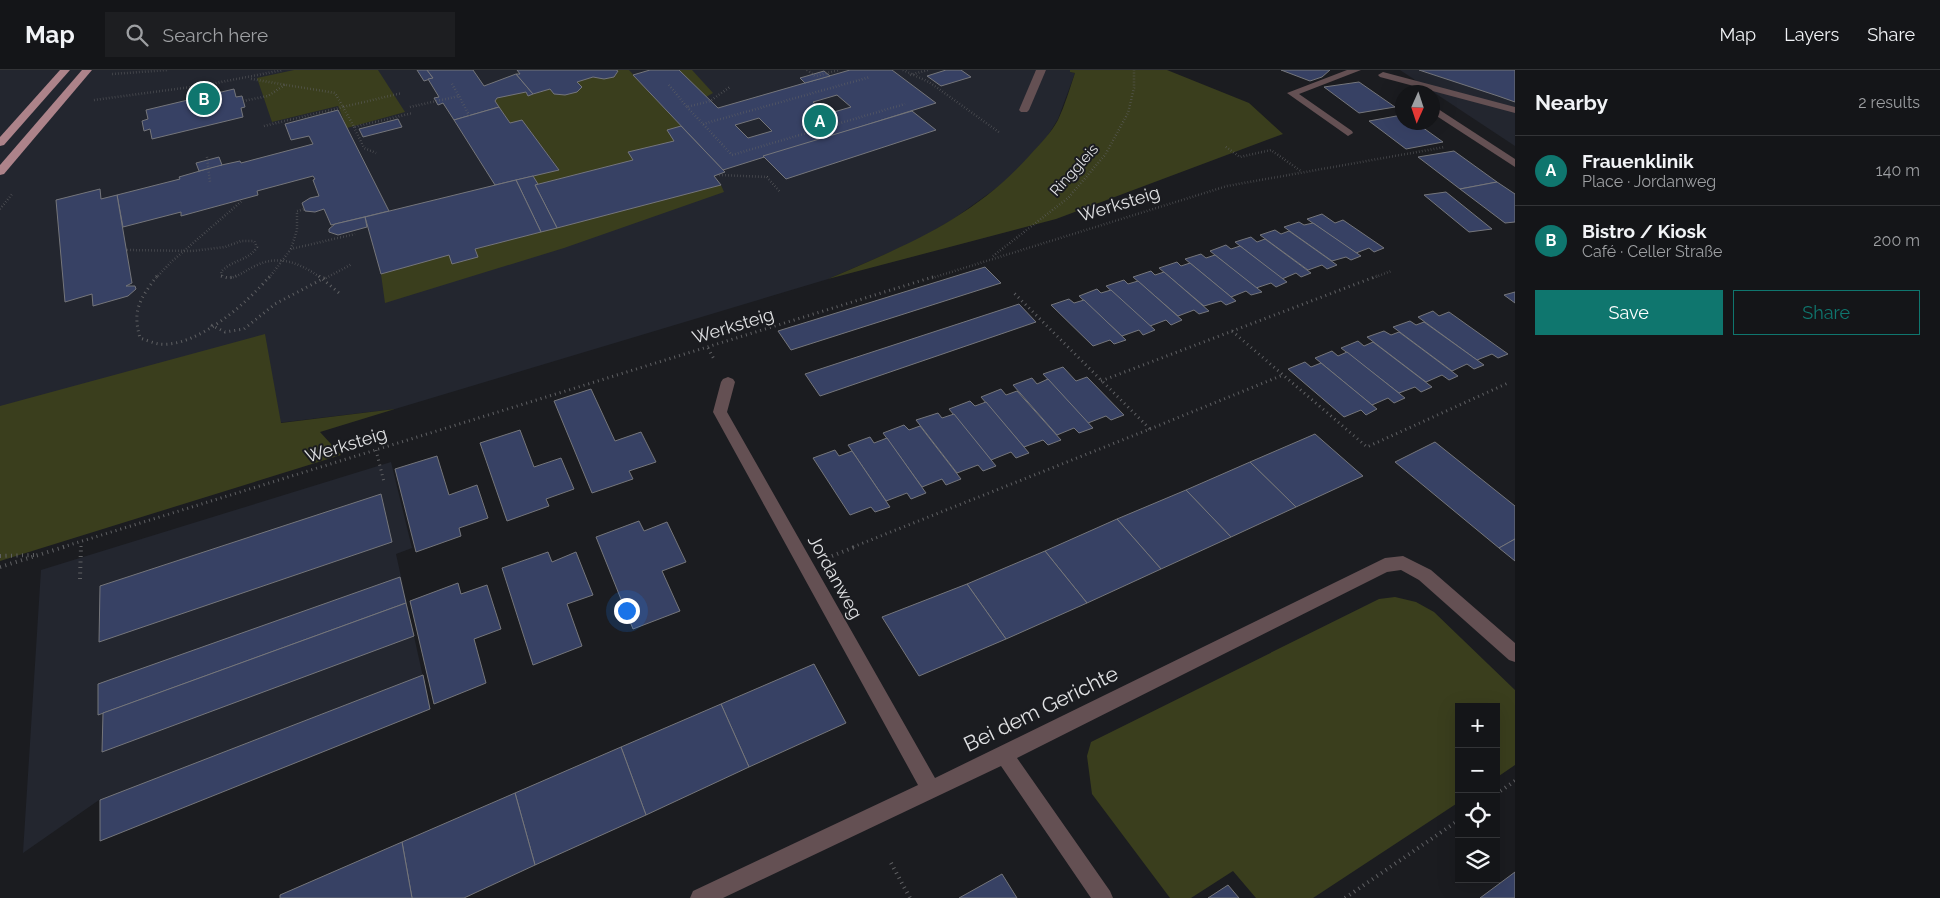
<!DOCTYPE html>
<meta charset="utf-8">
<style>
body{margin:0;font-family:Raleway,sans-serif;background:#1d1e21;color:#f1f3f6}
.controls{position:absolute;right:15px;bottom:15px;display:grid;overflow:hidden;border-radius:0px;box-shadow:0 5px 20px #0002}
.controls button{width:45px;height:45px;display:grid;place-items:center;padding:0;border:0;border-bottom:1px solid #333437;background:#141518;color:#f1f3f6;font:25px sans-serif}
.compass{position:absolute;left:1395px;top:15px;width:45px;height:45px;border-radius:50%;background:#141518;box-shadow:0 5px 20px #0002;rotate:183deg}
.you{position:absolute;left:626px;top:540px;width:18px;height:18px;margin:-12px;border:4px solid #fff;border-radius:50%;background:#1a73e8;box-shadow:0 0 0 8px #1a73e833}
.badge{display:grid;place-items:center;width:32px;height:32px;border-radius:50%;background:#0f766e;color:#fff;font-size:16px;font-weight:700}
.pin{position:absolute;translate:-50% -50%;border:2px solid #fff;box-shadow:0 1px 5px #0006}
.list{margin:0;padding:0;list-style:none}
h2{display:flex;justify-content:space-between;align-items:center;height:65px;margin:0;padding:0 20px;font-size:21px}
h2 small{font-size:16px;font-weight:400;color:#9d9fa2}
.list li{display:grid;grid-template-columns:32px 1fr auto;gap:15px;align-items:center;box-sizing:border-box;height:70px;padding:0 20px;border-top:1px solid #333437}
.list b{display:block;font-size:19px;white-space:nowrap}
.list p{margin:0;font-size:16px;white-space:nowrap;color:#9d9fa2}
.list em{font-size:16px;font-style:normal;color:#9d9fa2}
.actions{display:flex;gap:10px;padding:15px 20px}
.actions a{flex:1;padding:11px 0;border:1px solid #0f766e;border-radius:0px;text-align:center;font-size:18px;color:#0f766e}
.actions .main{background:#0f766e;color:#fff}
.icon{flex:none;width:28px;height:28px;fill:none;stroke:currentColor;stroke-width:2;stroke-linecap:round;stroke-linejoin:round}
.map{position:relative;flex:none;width:1515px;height:828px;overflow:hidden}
header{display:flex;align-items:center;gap:30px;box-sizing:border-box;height:70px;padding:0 25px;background:#141518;border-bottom:1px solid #333437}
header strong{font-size:24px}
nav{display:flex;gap:28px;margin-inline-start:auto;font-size:18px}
.search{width:350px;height:45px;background:#1d1e21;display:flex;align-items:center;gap:12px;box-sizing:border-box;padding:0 18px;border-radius:0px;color:#9d9fa2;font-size:19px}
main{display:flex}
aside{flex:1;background:#141518}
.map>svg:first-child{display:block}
</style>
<header>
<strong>Map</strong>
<div class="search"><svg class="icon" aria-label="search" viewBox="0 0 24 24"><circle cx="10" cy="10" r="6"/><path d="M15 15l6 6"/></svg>Search here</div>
<nav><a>Map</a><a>Layers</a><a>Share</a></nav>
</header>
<main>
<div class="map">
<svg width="1515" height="828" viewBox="0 0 1515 828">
<rect width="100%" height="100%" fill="#1b1c20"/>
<g fill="#23262f">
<polygon points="0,0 1070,0 1070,2 1075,3 1058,49 1047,67 1009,109 952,150 914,172 828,209 395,339 0,386"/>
<polygon points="1400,0 1515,0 1515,76"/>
<polygon points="391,392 412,478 396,484 430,639 100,771 99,730 23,783 41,500"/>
</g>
<g fill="#3a3e1d">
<polygon points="294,0 378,0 405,42 347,58 338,36 272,52 257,8"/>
<path d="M616 0H629L681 56 667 60 674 71 628 82 633 90 538 114 533 106 559 99 522 50 510 53 495 31 497 28 526 22 528 26 550 19 554 24C565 25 574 26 581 17L577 12C581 10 586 9 590 8 600 6 610 12 618 2Z"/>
<polygon points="679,0 692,0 713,23 706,27"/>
<path d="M1070 0H1167L1249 33 1283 64 1056 149 828 209C905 176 973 149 1030 85 1040 74 1051 63 1058 50 1065 35 1070 18 1075 3L1070 2Z"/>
<polygon points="721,115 724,122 564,178 385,233 381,204 449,185 453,194 478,187 475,179"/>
<polygon points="265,264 281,353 395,339 320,362 341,385 0,491 0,336"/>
<polygon points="1395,527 1416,532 1434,542 1515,620 1515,695 1496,708 1496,637 1459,637 1459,732 1313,828 1256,828 1233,801 1191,828 1170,828 1092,724 1087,686 1091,672 1379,529"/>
</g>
<g fill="#374164" stroke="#75767b" fill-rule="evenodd">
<polygon points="417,0 427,0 433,8 424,11"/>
<polygon points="427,0 473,0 484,16 516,4 533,24 528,26 526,22 497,28 495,31 499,37 454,50 443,33 438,35 434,28 439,27 428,9 433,8"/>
<polygon points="517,0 616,0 618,1 614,7 604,9 593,7 577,12 582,17 577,22 565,25 554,24 550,19 533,24 516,4 520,4"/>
<path d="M650 0H679L718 38 850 0H892L936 33 723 100 633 5ZM837 25 851 37 827 44 813 32ZM759 48 772 61 748 68 735 55Z"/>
<polygon points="946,0 961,0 971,7 941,16 927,6"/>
<polygon points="1281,0 1330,0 1322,7 1310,11"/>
<polygon points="1419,0 1515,0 1515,32 1498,26"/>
<polygon points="824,1 830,6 805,13 800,8"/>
<polygon points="1359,12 1395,37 1359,43 1324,17"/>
<polygon points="234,19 236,27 242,26 245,37 241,38 243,47 152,69 150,59 144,61 142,51 148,49 146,40"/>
<polygon points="499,37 510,53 522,50 559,100 495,115 454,50"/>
<polygon points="338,40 389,141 331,155 324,139 315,142 305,141 302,133 310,128 319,126 313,110 315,109 313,106 257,121 258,125 181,146 181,142 123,157 117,125 180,109 179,107 217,96 240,91 241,93 313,74 309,66 291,70 285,54"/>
<polygon points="912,41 936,60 786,109 763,86"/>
<polygon points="1402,45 1402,52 1415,52 1443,72 1406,79 1369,51"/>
<polygon points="398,49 402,57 363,67 359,59"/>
<polygon points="681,56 725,102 714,106 721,115 557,158 535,115 633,90 628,82 674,71 667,60"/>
<polygon points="1454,81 1497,112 1460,119 1418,87"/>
<polygon points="219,87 222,95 199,101 196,93"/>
<polygon points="533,106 538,114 535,115 557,158 541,162 516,110"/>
<polygon points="516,110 541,162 475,179 478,187 452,194 449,185 381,204 365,147"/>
<polygon points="1497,112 1515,124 1515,152 1505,153 1460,119"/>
<polygon points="100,119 101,129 117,125 132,213 126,216 135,216 136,219 128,226 93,236 92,224 65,232 56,130"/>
<polygon points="1446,122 1492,159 1469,162 1424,125"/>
<polygon points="1322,144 1335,153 1343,150 1384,178 1374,182 1369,178 1356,183 1307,149"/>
<polygon points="365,147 367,157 338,165 329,162 329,159 335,154"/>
<polygon points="1299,152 1304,155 1313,153 1361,186 1351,190 1346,187 1332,191 1284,157"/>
<polygon points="1275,160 1281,164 1289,161 1337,195 1327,199 1322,195 1308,200 1260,165"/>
<polygon points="1251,167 1257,172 1265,169 1311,203 1301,207 1296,203 1282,209 1235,172"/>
<polygon points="1226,175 1231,179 1240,176 1287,212 1276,217 1271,213 1256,218 1210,181"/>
<polygon points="1201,184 1206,188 1215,185 1262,222 1251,225 1246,221 1231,227 1185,189"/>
<polygon points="1177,192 1181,196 1190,193 1236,231 1226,235 1221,231 1204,236 1159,198"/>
<polygon points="985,197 1001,213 791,280 778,261"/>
<polygon points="1151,201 1155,205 1164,202 1209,241 1199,244 1194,240 1178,246 1133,207"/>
<polygon points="1124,210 1128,214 1138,211 1182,250 1171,255 1166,250 1150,256 1106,216"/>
<polygon points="1097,219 1101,223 1111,220 1155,260 1143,265 1139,260 1122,266 1079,226"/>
<polygon points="1515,222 1515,233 1504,225"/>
<polygon points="1069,229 1074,233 1084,230 1126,270 1114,274 1110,270 1093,276 1051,235"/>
<polygon points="1019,234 1036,252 820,326 805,304"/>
<polygon points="1433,241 1439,246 1449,242 1508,284 1498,288 1492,284 1477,290 1418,247"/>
<polygon points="1410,251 1416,255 1424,252 1484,295 1474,299 1467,294 1452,301 1393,257"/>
<polygon points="1384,261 1391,265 1399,262 1458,306 1449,310 1442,305 1426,312 1367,267"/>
<polygon points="1358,271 1364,276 1373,272 1432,317 1421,322 1415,317 1399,323 1341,278"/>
<polygon points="1332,281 1338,286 1347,282 1405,328 1394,333 1388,328 1372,335 1315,288"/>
<polygon points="1305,292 1311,297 1321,293 1377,339 1366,345 1361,340 1344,347 1288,299"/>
<polygon points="1063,297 1076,311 1087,307 1124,345 1111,350 1106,346 1088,353 1043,304"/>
<polygon points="1032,308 1037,314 1048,309 1093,358 1079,363 1074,358 1057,365 1013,315"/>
<polygon points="591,319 615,371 641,362 656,392 629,401 633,409 592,423 554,331"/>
<polygon points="1001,319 1006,325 1017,321 1061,370 1048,375 1043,370 1024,377 981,327"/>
<polygon points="970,331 975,336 986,332 1029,383 1016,388 1011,382 991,390 949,339"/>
<polygon points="938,343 942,348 954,344 996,396 983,401 978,395 957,403 916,350"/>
<polygon points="904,355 909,360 920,356 961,409 946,415 942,409 922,417 883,363"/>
<polygon points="520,360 534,397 561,388 574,419 546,429 549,436 507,451 480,373"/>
<polygon points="1315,364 1363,406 1296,437 1250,392"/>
<polygon points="870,367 874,373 887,368 926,423 911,429 907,423 886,431 848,375"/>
<polygon points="1435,372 1515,436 1515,469 1499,478 1395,392"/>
<polygon points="835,380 839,386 852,381 890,437 875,442 871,437 850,445 813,388"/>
<polygon points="437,386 449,425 477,415 488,448 459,458 461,466 416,482 395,399"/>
<polygon points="1250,392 1296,437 1231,467 1186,420"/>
<polygon points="1186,420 1231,467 1161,499 1117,449"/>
<polygon points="381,424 392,472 99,572 100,516"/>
<polygon points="1117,449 1161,499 1087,533 1045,481"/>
<polygon points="639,451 644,461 667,452 686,492 662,501 680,541 633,559 596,467"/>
<polygon points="1515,469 1515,491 1499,478"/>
<polygon points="1045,481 1087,533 1006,569 967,514"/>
<polygon points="548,482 552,492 576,482 593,525 567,534 582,576 533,595 502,498"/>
<polygon points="400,507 406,533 98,645 98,614"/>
<polygon points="458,513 461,524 487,515 501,559 474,569 486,613 434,634 410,531"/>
<polygon points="967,514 1006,569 919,606 882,547"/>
<polygon points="406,533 414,566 102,682 103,643"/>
<polygon points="814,594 846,653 749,697 721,634"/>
<polygon points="423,605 430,639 100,771 100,730"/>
<polygon points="721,634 749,697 646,745 621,677"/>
<polygon points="621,677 646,745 535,795 515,723"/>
<polygon points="515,723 535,795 464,828 412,828 402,772"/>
<polygon points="402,772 412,828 280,828 280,825"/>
<polygon points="1515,802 1515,828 1480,828"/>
<polygon points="1002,804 1017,828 959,828"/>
<polygon points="1228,815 1239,828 1208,828"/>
</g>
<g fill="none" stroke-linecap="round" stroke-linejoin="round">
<g stroke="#606164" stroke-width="2.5" stroke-dasharray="0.5 2.5" stroke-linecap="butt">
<polyline points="807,0 815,6 840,0"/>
<polyline points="903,0 929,12 1000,63"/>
<polyline points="112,4 168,0"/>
<polyline points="910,5 928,0"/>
<polyline points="251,9 335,23 343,37 402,23"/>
<polyline points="452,14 459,26"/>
<polyline points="669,15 687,37 710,31 730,17"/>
<polyline points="94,30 206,15 283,0"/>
<polyline points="243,31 268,26 286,14"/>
<polyline points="410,37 459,26 470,47"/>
<polyline points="687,37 732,85 905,34"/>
<polyline points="703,54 870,7"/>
<polyline points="264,56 343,37 354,57 413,43"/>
<polyline points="354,57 364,78 376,83"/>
<polyline points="1226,77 1240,87 1271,80 1302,102"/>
<polyline points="207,87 210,112"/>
<polyline points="719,105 767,107 780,122"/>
<polyline points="0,139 13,123"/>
<polyline points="291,179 297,160 297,141 305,139"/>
<path d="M127 180 192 181 225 177 241 171H254L257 177C249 191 231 190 221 202L223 208"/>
<polyline points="993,186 1068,128 1105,85 1128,43 1134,18 1134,0"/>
<polyline points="156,208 171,192 243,130"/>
<path d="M230 208C240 206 246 200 255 196 279 184 300 193 321 208"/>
<polyline points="269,208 291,179 355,164"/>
<polyline points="326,208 352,194"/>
<polyline points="932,208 1227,116 1445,77"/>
<polyline points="1373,208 1391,201"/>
</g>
<g stroke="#606164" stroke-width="3" stroke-dasharray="1 4" stroke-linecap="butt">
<path d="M157 206C140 229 132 240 140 268 146 270 153 273 159 274 197 278 247 233 270 206"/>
<polyline points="221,206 228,208 236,206"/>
<polyline points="319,206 339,223"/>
<polyline points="211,255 225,262 244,259 275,234 328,206"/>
<polyline points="1232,261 1367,377 1508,313"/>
<polyline points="708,278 715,291"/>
<polyline points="1101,311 1377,206"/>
<polyline points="1150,359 1283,305"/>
<polyline points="376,380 384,412"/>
<polyline points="63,477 936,206"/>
<polyline points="81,477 81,472"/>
<polyline points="853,477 1150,359 1014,223"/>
</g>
<g stroke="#606164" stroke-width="4" stroke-dasharray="1 4.5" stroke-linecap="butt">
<polyline points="0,486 34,485"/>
<polyline points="832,486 857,476"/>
<polyline points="0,497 67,476"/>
<polyline points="80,509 81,476"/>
<polyline points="1496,724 1515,711"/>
<polyline points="891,793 910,828"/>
<polyline points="1345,828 1459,750"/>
</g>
<g fill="#645053" fill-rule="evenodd">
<polygon points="1036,0 1046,0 1029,40 1027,42 1021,42 1019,40"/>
<polygon points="1347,0 1361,0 1299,24 1352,61 1353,63 1348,66 1287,23"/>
<polygon points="1383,2 1515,37 1515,43 1380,7 1378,5"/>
<polygon points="1432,35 1515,89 1515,97 1432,43"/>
<polygon points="728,307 733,309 735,312 727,342 935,708 1385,488 1403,486 1431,500 1515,573 1515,592 1509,590 1419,510 1401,500 1387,502 1017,688 1110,821 1113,828 1091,828 1001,696 723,828 690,828 693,821 918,715 713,342 721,312 723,309"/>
</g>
<g fill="#ad838a" fill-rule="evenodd">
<polygon points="60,0 70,0 4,75 0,76 0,67"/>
<polygon points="82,0 92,0 4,104 0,105 0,95"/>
</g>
</g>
<g text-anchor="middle" stroke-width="4" stroke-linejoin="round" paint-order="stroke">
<g font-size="15" fill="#e1e2e4" stroke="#1b1c20">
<text transform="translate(1074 100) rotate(-48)" y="5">Ringgleis</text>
</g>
<g font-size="18" fill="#e1e2e4" stroke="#1b1c20">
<text transform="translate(1119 134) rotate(-17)" y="6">Werksteig</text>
<text transform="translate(733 256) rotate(-17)" y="6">Werksteig</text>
<text transform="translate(346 375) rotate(-17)" y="6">Werksteig</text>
<text transform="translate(835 507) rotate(61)" y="6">Jordanweg</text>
</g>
<g font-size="21" fill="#e1e2e4" stroke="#1b1c20">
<text transform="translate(1041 639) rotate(-26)" y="7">Bei dem Gerichte</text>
</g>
</g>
</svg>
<div class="controls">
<button>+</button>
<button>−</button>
<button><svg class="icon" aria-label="locate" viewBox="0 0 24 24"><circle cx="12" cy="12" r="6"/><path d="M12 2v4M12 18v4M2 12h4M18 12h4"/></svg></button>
<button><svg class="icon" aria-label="layers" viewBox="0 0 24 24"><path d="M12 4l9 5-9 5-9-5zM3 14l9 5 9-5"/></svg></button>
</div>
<svg class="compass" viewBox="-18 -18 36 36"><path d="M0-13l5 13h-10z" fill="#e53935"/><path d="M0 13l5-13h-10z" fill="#9d9fa2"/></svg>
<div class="you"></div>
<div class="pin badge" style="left:820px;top:51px">A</div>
<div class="pin badge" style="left:204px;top:29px">B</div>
</div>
<aside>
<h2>Nearby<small>2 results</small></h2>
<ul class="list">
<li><span class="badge">A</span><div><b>Frauenklinik</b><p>Place · Jordanweg</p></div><em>140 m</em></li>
<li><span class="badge">B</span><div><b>Bistro / Kiosk</b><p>Café · Celler Straße</p></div><em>200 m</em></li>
</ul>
<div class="actions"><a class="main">Save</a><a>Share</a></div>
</aside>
</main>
